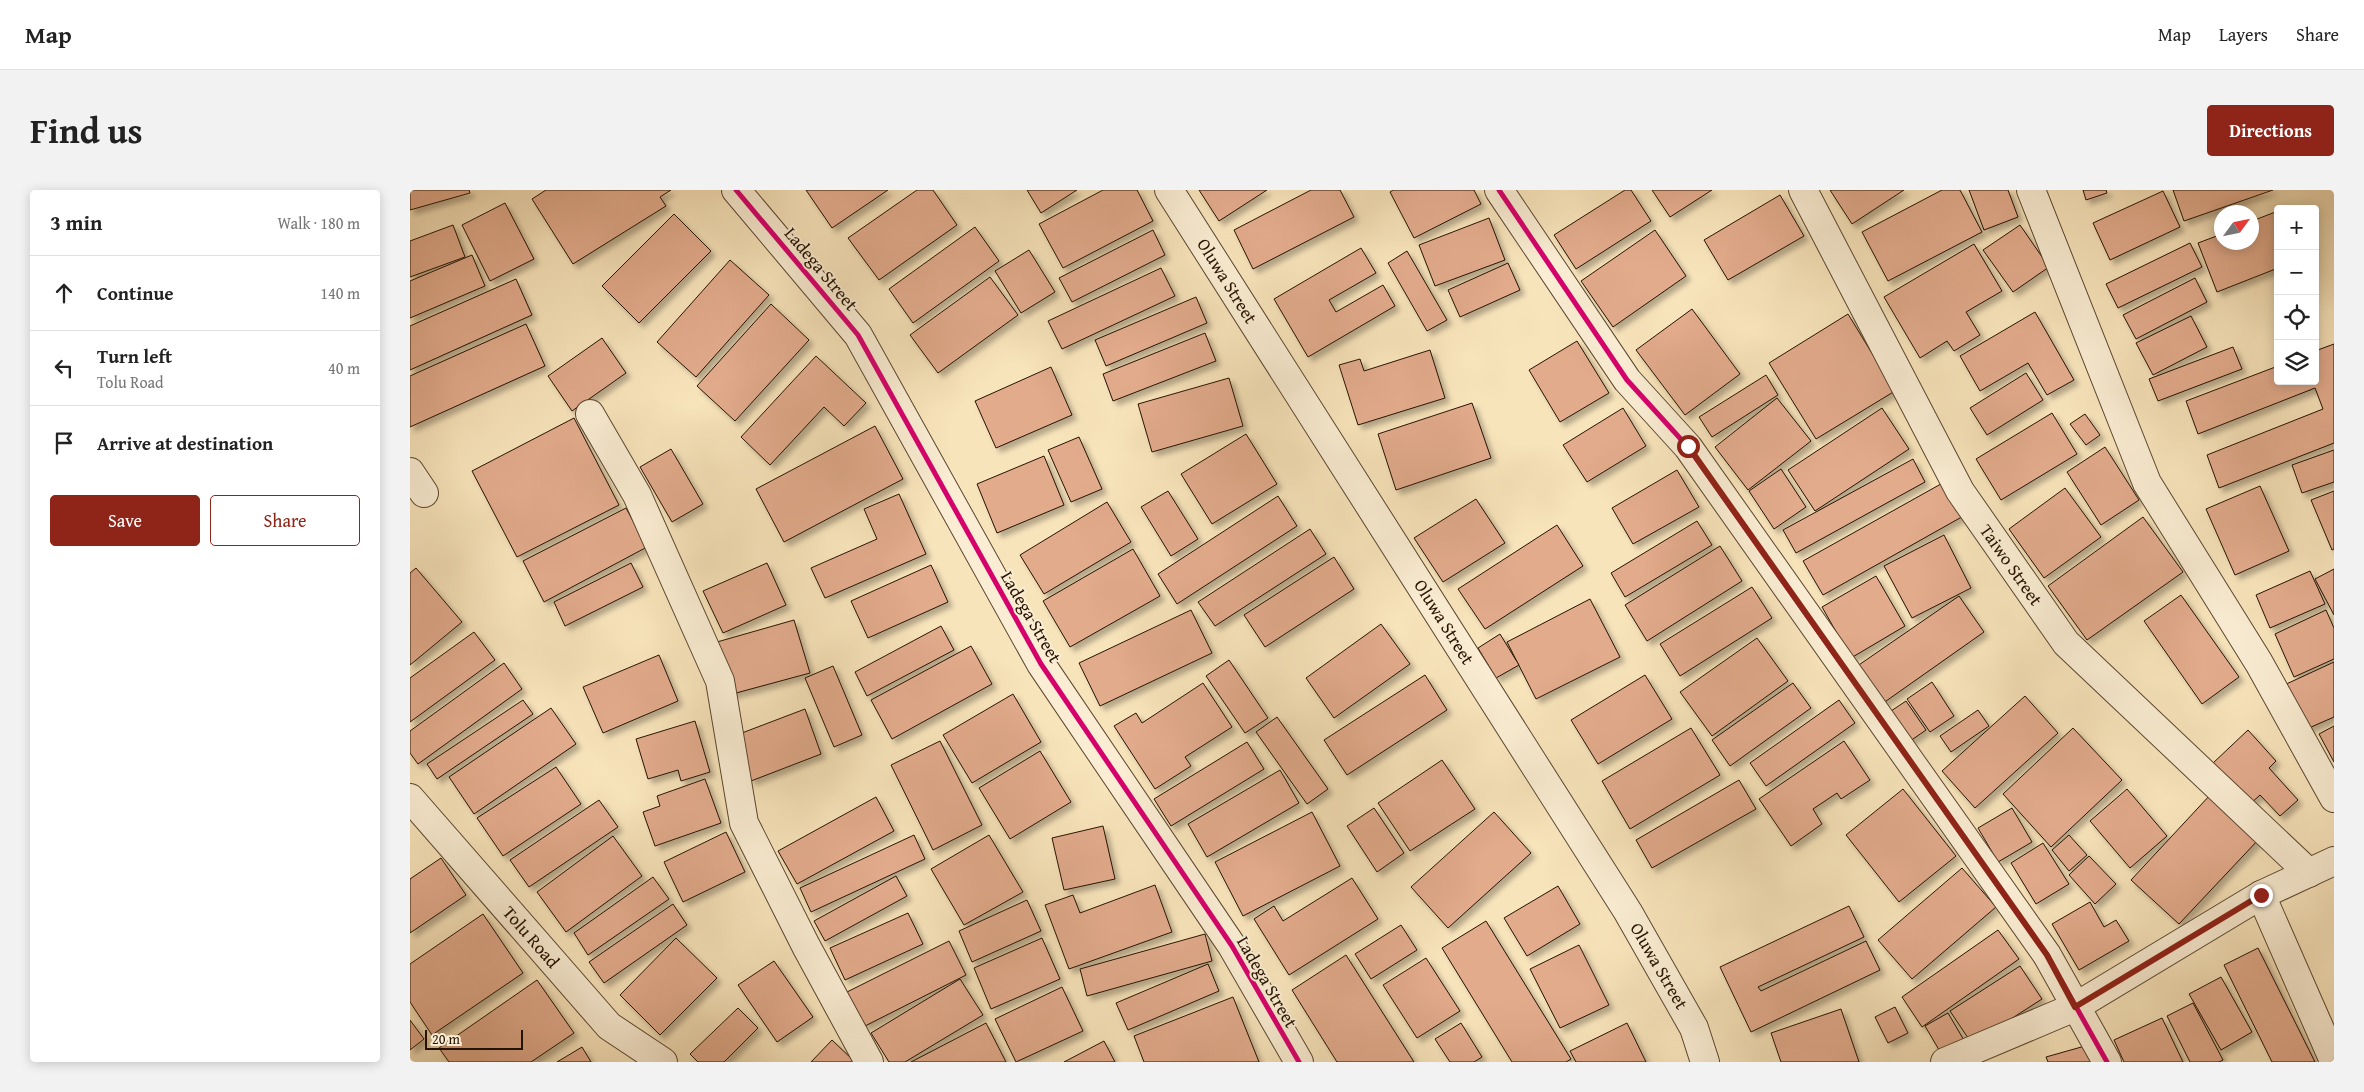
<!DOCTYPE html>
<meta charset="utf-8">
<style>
body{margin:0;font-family:"Gentium Book Plus",serif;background:#f2f2f2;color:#222}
.controls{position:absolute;right:15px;top:15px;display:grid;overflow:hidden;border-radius:5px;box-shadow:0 2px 12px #0003}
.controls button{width:45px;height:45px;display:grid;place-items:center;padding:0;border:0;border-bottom:1px solid #e0e0e0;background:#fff;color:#222;font:25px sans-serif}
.compass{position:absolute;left:1804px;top:15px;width:45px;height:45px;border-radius:50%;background:#fff;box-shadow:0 2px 12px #0003;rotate:57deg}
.scale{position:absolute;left:15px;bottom:12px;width:98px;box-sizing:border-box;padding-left:5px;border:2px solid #261201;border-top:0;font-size:14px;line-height:18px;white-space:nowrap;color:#261201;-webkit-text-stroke:4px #faedd3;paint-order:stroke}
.stop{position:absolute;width:15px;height:15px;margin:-11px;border:4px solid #8f2418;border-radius:50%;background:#fff}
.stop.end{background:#8f2418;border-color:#fff;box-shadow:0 1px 5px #0008}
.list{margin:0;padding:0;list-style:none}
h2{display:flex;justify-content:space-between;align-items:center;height:65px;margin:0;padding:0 20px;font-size:21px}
h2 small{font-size:16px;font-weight:400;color:#767676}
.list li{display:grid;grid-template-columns:32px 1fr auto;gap:15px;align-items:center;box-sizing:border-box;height:75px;padding:0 20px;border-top:1px solid #e0e0e0}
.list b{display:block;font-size:19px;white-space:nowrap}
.list p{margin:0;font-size:16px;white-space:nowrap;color:#767676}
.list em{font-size:16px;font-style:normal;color:#767676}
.actions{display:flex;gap:10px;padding:15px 20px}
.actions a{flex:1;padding:11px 0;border:1px solid #8f2418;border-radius:5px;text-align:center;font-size:18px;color:#8f2418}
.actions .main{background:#8f2418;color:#fff}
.icon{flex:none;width:28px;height:28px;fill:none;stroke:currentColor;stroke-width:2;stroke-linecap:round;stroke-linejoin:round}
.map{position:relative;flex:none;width:1924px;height:872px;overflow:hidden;border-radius:5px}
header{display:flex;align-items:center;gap:30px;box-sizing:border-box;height:70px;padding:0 25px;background:#fff;border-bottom:1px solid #e0e0e0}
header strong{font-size:24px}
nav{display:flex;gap:28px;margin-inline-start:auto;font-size:18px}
.intro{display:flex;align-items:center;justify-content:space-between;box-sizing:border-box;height:120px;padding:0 30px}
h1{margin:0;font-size:35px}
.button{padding:12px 22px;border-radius:5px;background:#8f2418;color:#fff;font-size:18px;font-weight:700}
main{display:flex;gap:30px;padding:0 30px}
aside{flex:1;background:#fff;border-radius:5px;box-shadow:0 2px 12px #0003}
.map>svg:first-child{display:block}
</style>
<header>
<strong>Map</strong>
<nav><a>Map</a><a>Layers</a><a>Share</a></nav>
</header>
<div class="intro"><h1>Find us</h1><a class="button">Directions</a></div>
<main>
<aside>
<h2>3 min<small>Walk · 180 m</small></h2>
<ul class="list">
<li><svg class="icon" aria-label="ahead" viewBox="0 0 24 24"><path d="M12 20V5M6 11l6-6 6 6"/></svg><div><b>Continue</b></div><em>140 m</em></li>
<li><svg class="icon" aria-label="left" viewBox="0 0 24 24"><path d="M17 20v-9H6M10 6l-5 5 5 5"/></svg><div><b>Turn left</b><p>Tolu Road</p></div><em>40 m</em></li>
<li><svg class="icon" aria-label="arrive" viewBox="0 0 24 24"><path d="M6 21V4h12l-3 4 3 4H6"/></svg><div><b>Arrive at destination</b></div></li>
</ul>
<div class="actions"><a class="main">Save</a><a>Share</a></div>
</aside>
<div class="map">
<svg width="1924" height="872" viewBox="0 0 1924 872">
<defs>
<filter id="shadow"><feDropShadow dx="4.5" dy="4.5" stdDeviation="2.5" flood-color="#0004"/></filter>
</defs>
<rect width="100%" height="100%" fill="#f8e4bb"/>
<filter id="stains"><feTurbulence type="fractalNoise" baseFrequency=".004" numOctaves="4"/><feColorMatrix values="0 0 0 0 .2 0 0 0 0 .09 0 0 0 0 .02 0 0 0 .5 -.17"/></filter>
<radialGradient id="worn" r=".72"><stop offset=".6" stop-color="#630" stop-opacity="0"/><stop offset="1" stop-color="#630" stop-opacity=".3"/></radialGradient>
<g fill="#e2ab8c" stroke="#261201" filter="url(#shadow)">
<polygon points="0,0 59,0 60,3 0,20"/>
<polygon points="136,0 261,0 250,7 256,16 163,74 122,9"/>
<polygon points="396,0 478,0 422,38"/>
<polygon points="507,0 523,0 547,35 469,90 438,48"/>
<polygon points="617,0 667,0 631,23"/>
<polygon points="693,0 727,0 743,31 653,78 629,34"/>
<polygon points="789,0 857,0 809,31"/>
<polygon points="901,0 930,0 944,27 843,79 824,40"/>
<polygon points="983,0 1064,0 1071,14 1004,48 980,2"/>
<polygon points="1215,0 1221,0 1241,31 1166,79 1144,45"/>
<polygon points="1242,0 1302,0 1260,27"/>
<polygon points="1420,0 1494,0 1442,34"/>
<polygon points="1532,0 1550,0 1572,42 1478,91 1452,42"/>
<polygon points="1559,0 1598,0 1608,27 1574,40"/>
<polygon points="1673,0 1696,0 1697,3 1676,10"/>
<polygon points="1763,0 1863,0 1774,31"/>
<polygon points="1753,1 1770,37 1700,70 1683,33"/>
<polygon points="1370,5 1394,46 1318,90 1294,50"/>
<polygon points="95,13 124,69 80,91 52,35"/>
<polygon points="1868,21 1868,78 1807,102 1788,53 1812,44 1812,52 1842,52 1842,31"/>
<polygon points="264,24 301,61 229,133 192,96"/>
<polygon points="1079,28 1095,70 1025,96 1009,55"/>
<polygon points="43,35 55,67 0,87 0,51"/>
<polygon points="1610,35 1639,77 1603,102 1573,60"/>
<polygon points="565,37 589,71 503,133 479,99"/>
<polygon points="743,40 755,65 662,112 649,88"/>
<polygon points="1245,40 1276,86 1203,137 1171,91"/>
<polygon points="1780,53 1792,77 1708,118 1696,94"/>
<polygon points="1564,54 1592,101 1556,122 1570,145 1544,161 1537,151 1510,168 1474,107"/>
<polygon points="951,58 966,83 919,110 926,122 973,95 985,116 898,167 864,109"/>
<polygon points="619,60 645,102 611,123 585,81"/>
<polygon points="997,61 1037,130 1017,141 978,73"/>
<polygon points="62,65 75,96 0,128 0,91"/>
<polygon points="320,70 359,105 286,187 247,152"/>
<polygon points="1098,73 1110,100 1050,127 1038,100"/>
<polygon points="751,78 765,106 652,159 638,131"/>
<polygon points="580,87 608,125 528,183 500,145"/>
<polygon points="1785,88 1797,112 1726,149 1713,125"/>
<polygon points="106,89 122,125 0,180 0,136"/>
<polygon points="786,107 797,133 696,176 685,150"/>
<polygon points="361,114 399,150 325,231 287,196"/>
<polygon points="1282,119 1330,184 1275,225 1226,160"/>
<polygon points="1625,122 1664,190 1637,205 1618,173 1570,201 1550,166"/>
<polygon points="1438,124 1485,201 1406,249 1359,173"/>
<polygon points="1781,126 1797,157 1743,185 1726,153"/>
<polygon points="116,134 135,176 0,237 0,186"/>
<polygon points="795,143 806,171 703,211 693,184"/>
<polygon points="192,148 216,183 162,221 138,186"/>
<polygon points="1167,151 1199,203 1150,232 1119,180"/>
<polygon points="1924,154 1924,253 1809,298 1797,265 1913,219 1905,198 1788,244 1776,211 1868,176 1868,191 1905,191 1905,161"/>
<polygon points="1823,157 1832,179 1748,211 1739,189"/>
<polygon points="1020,160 1035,208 948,235 929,175 950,169 954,181"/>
<polygon points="406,166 456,213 434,236 414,217 360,275 331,247"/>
<polygon points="641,177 662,225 586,258 565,211"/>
<polygon points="1616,183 1633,210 1577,245 1560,218"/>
<polygon points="1356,185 1368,205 1302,247 1289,227"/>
<polygon points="819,188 833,236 742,262 728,214"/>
<polygon points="1367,208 1401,251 1338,300 1305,257"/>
<polygon points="1062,213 1081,268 986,300 968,244"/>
<polygon points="1213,218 1236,256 1177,292 1153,255"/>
<polygon points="1472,218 1499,259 1405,321 1378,280"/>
<polygon points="1642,223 1667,264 1591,310 1566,269"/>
<polygon points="1675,224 1690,245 1676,255 1660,234"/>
<polygon points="164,228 209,315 107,367 62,281"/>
<polygon points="465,236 493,289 374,352 346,299"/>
<polygon points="836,244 867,294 802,334 771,284"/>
<polygon points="669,247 692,299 661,312 638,260"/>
<polygon points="1695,257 1729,310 1691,335 1657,282"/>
<polygon points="261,259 293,314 262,332 230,277"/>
<polygon points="1924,260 1924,292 1892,303 1882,275"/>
<polygon points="634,266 654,315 587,343 567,294"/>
<polygon points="1503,269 1515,292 1386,363 1373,340"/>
<polygon points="1371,279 1396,317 1364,339 1339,301"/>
<polygon points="1267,280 1289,317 1223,354 1202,318"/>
<polygon points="1538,290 1557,324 1413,405 1393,371"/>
<polygon points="1850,296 1879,361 1825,385 1796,319"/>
<polygon points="1655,298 1691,347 1634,388 1599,339"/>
<polygon points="758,301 788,349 761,366 731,317"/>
<polygon points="1924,301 1924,359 1922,360 1901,310"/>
<polygon points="489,304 516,364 415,408 401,378 467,349 454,319"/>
<polygon points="868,306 887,336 767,414 748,384"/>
<polygon points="1066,309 1095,353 1033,392 1004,348"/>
<polygon points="697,312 721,352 634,404 610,365"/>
<polygon points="216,318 237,357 134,412 113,371"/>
<polygon points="1733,327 1773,382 1677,450 1638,396"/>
<polygon points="1287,331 1302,355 1215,407 1201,383"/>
<polygon points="1147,335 1173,376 1075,439 1048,399"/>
<polygon points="900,339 916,364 805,436 788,412"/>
<polygon points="1534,345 1561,398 1502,428 1474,376"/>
<polygon points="1310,356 1332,391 1237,451 1215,415"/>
<polygon points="723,359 750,406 660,457 633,411"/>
<polygon points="924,367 944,399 855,457 834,425"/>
<polygon points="221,373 233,397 155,436 144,412"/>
<polygon points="357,373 376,415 313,443 293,401"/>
<polygon points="521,375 538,412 458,448 441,411"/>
<polygon points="6,378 52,432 0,475 0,383"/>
<polygon points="1924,379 1924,425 1905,389"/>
<polygon points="1900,381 1915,414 1860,438 1846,405"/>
<polygon points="1466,386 1495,436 1441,468 1412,417"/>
<polygon points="1342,397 1362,428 1270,486 1250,454"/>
<polygon points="1771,405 1829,487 1792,514 1734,431"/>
<polygon points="1549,406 1574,442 1469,516 1443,479"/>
<polygon points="1180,409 1210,467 1126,509 1097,452"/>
<polygon points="781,420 802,463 690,516 669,473"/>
<polygon points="1916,420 1924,438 1924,469 1884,487 1865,444"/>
<polygon points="384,430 400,483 315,506 300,454"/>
<polygon points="971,434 1000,474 924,528 896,488"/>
<polygon points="531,436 544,460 457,506 445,482"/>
<polygon points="64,442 85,470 0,532 0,488"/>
<polygon points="1090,444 1109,475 1086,488 1068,458"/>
<polygon points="1347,448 1378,491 1302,546 1270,502"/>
<polygon points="561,456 582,494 482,549 461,510"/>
<polygon points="249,465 268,511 193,543 173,497"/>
<polygon points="819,470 858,528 835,543 796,486"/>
<polygon points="1924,472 1924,527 1892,541 1872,496"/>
<polygon points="94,473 112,499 8,574 0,563 0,541"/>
<polygon points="423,476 452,545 424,557 395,488"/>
<polygon points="1015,485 1037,520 937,585 914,550"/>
<polygon points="1235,485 1262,529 1188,574 1161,530"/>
<polygon points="1522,492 1544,526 1520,542 1497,509"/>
<polygon points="793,493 822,537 775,567 781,576 745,599 704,536 726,523 732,533"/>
<polygon points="1383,493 1401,518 1320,576 1302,550"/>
<polygon points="603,504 631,552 562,593 533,545"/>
<polygon points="1615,506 1648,543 1565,618 1532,581"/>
<polygon points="113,510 123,524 27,589 17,574"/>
<polygon points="1429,510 1445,533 1356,596 1340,573"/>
<polygon points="1496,511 1516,540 1493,556 1472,527"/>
<polygon points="141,518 166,554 64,624 39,587"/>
<polygon points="395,519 411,564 341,591 324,546"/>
<polygon points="1568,520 1579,536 1541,562 1530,546"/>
<polygon points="867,527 918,599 897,614 846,542"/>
<polygon points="285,531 300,582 271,591 268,580 238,589 226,549"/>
<polygon points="1924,536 1924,572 1909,544"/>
<polygon points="1281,538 1310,585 1220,639 1192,591"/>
<polygon points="1663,538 1712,590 1641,657 1593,604"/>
<polygon points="1838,540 1866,571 1859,578 1888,610 1870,626 1850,605 1840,614 1802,574"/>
<polygon points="530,551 572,635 523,660 481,575"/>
<polygon points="1434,551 1460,590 1431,609 1427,603 1403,619 1412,634 1381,656 1349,609"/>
<polygon points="837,552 854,579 761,636 744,609"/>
<polygon points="630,561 661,612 600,649 569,598"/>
<polygon points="1032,570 1065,619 1000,661 968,613"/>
<polygon points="146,577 171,614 93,666 67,628"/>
<polygon points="870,580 889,613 797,667 778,634"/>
<polygon points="295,589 311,633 245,656 233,622 250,616 247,606"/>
<polygon points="1329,590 1346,619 1242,678 1226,650"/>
<polygon points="1493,599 1546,666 1489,712 1436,645"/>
<polygon points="1717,599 1757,646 1720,678 1680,631"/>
<polygon points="1801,604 1849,649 1769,734 1721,690"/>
<polygon points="466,607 484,641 387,694 368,661"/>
<polygon points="189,610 208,637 119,697 100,670"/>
<polygon points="964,618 994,663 967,682 937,636"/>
<polygon points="1602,618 1622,652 1588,672 1568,638"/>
<polygon points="902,622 930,676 833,726 805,672"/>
<polygon points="1084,622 1121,663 1038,738 1001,697"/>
<polygon points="693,636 705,689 654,700 642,648"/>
<polygon points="316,642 335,682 273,712 254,672"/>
<polygon points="504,645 515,669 401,722 390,698"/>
<polygon points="579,645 613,702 554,735 521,679"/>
<polygon points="1659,645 1677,665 1659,681 1642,660"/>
<polygon points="203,646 232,686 156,742 127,702"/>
<polygon points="1633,653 1659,694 1626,714 1601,673"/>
<polygon points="1679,666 1706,694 1685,714 1659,685"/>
<polygon points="31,668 56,705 0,743 0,689"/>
<polygon points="1552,678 1586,717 1502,789 1468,750"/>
<polygon points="486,686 497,706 415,751 404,731"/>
<polygon points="243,687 259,709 178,765 164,743"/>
<polygon points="942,688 968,729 879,785 844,729 864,716 873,731"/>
<polygon points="745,695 762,742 659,779 635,715 663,705 670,723"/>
<polygon points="1148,696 1170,734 1117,766 1094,728"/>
<polygon points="617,710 631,741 562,772 549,741"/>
<polygon points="1680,712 1694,737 1706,730 1719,751 1669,780 1642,734"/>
<polygon points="263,714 277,735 194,793 179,772"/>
<polygon points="1439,716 1454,747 1348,797 1351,801 1456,751 1470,780 1341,842 1310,777"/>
<polygon points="498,723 513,754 435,790 420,758"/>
<polygon points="73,724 113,783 22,845 0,812 0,774"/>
<polygon points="1076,731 1161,869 1156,872 1102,872 1032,758"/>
<polygon points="991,735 1007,760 961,789 945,764"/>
<polygon points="1588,740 1609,769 1512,837 1492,807"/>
<polygon points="795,744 802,771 677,806 670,779"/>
<polygon points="266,748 307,788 250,845 210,805"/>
<polygon points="632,748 650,789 581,819 564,778"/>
<polygon points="539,751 556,785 455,836 437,802"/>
<polygon points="1169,755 1199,815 1150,838 1120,779"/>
<polygon points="1848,758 1905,872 1862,872 1814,775"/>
<polygon points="936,765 1004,872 927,872 882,800"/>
<polygon points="1016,768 1050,821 1007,848 973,795"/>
<polygon points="364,771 403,827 367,852 328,795"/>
<polygon points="798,774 809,801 718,840 706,813"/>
<polygon points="1610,776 1632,809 1562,854 1540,821"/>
<polygon points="1811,787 1842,842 1811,860 1779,804"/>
<polygon points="550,789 573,825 495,872 479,872 461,843"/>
<polygon points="127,790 164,843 121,872 39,872 29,858"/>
<polygon points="652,797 673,841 606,872 585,829"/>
<polygon points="823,807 849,872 734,872 724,846"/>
<polygon points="1783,813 1813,870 1809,872 1780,872 1757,826"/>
<polygon points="1485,817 1498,843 1478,853 1465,827"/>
<polygon points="328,818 348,838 314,872 288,872 280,864"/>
<polygon points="1431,819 1449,872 1371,872 1361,843"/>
<polygon points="1538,823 1555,852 1532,865 1515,836"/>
<polygon points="1752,828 1773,872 1714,872 1704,850"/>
<polygon points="0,830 14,849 0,860"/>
<polygon points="576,833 596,872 501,872"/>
<polygon points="1051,833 1072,867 1064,872 1040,872 1025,849"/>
<polygon points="1217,833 1236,872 1166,872 1160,861"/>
<polygon points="422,850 445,872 401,872"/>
<polygon points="694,851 705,872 654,872"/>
<polygon points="1682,854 1688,872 1638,872 1636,867"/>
<polygon points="172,857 181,872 147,872"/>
</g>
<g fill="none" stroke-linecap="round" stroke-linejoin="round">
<g stroke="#5a4630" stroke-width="30">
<g id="minor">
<polyline points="326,0 448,145 631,474 822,756 889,872"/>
<polyline points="759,0 1218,722 1284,838 1295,872"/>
<polyline points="1089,0 1217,190 1278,257 1637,765 1697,872"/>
<polyline points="1393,0 1550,301 1656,453 1899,683"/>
<polyline points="1621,0 1737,293 1849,473 1924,608"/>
<polyline points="180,224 227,305 310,491 334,633 396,756 459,872"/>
<polyline points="0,282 14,303"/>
<polyline points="0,608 199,836 253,872"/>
<polyline points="1851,705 1924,871"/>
<polyline points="1535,872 1665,817 1851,705 1924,671"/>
</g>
</g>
<use href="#minor" stroke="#faedd3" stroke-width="28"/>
<g stroke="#faedd3" stroke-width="8">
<g id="cycleway">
<polyline points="326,0 448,145 631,474 822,756 889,872"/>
<polyline points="1089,0 1217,190 1278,257 1637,765 1697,872"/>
</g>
</g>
<use href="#cycleway" stroke="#d6006c" stroke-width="5"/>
</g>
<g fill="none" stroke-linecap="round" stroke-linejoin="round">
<polyline stroke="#8f2418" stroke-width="6" points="1278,256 1637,765 1665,817 1851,705"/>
</g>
<g text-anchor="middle" stroke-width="4" stroke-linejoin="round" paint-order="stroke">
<g font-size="18" fill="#261201" stroke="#faedd3">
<text transform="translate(411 79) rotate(50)" y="6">Ladega Street</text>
<text transform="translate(817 91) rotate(58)" y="6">Oluwa Street</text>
<text transform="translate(1601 375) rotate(55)" y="6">Taiwo Street</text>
<text transform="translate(621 427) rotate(60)" y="6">Ladega Street</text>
<text transform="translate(1034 432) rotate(58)" y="6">Oluwa Street</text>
<text transform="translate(121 747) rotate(49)" y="6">Tolu Road</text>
<text transform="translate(1249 776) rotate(60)" y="6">Oluwa Street</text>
<text transform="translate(857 792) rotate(60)" y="6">Ladega Street</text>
</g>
</g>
<rect width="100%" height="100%" filter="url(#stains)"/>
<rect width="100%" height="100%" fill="url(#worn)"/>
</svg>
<div class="controls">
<button>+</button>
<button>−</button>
<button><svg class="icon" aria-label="locate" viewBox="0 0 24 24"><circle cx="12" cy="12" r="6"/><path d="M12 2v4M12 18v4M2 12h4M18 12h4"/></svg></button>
<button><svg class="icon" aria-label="layers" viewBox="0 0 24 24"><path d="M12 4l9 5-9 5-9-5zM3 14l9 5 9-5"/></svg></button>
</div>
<svg class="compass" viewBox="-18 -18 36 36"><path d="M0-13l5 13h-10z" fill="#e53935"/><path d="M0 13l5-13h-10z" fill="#767676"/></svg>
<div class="scale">20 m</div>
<div class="stop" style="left:1278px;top:256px"></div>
<div class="stop end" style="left:1851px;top:705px"></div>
</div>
</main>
